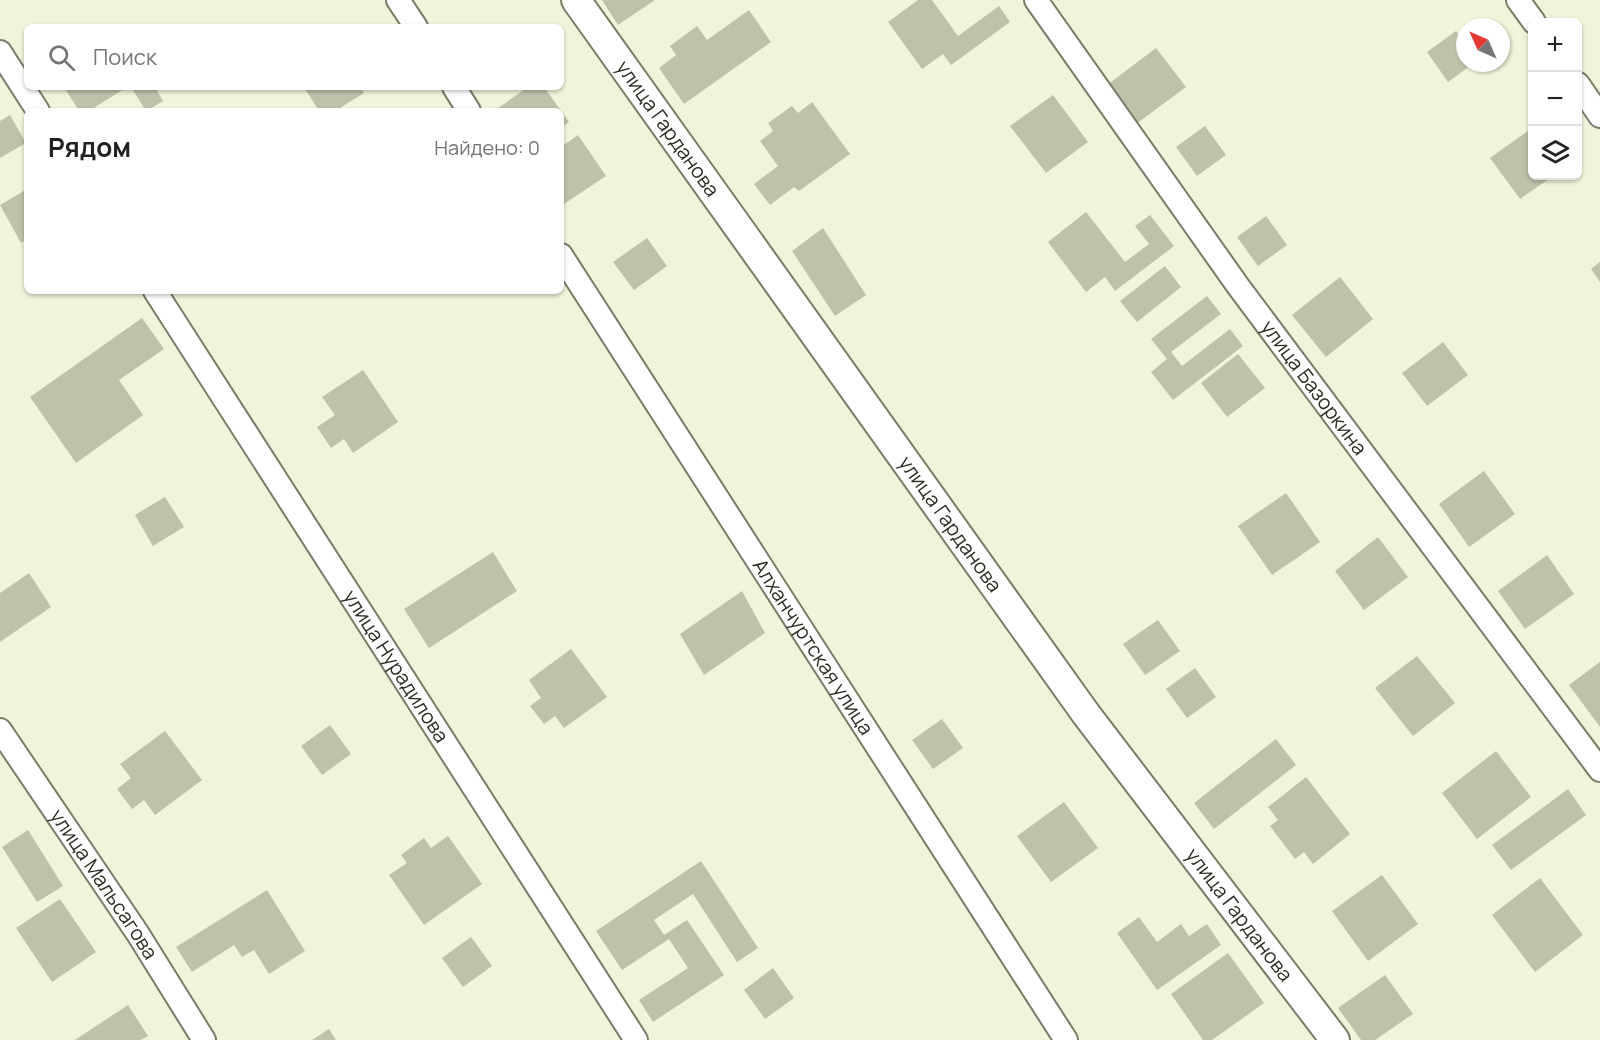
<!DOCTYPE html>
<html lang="ru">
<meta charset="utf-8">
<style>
body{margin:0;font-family:Manrope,sans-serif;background:#f6f6f6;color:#222}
.controls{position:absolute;right:18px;top:18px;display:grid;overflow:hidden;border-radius:9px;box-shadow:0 2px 4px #0004}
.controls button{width:54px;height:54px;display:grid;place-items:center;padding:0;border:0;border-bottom:2px solid #e0e0e0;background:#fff;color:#222;font:30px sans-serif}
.compass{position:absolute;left:1456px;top:18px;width:54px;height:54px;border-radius:50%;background:#fff;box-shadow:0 2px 4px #0004;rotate:315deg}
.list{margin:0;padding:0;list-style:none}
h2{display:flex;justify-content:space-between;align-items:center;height:78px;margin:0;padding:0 24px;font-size:26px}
h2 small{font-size:20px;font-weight:400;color:#767676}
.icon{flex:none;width:33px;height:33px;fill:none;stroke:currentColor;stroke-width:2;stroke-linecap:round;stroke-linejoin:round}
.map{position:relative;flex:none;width:1600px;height:1040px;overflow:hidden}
.search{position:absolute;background:#fff;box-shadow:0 2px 4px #0004;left:24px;top:24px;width:540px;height:66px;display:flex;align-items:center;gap:15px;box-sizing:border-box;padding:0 21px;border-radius:9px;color:#767676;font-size:22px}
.panel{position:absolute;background:#fff;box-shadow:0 2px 4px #0004;left:24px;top:108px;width:540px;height:186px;border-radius:9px}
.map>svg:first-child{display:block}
</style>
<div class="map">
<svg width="1600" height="1040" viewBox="0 0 1600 1040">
<rect width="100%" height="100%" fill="#f0f4db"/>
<g fill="#bfc2ab">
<polygon points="602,0 655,0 618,25"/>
<polygon points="918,0 932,0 958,36 999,6 1010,22 951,65 943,54 922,69 888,22"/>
<polygon points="749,10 771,42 684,104 659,68 676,55 670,46 697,26 707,40"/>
<polygon points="1456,31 1465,43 1465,63 1474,63 1448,82 1427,52"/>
<polygon points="1156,48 1186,87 1136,124 1107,85"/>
<polygon points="70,87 127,87 89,111 79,111 66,90"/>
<polygon points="131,87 155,87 163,101 146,111"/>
<polygon points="304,87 360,87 364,93 335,111 319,111"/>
<polygon points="528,87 544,87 569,122 561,127 561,111 494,111"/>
<polygon points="1053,95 1088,142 1046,173 1010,126"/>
<polygon points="812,102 850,154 799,191 794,187 770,205 754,184 778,166 760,141 773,131 768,123 792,106 798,113"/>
<polygon points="10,115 26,143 0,158 0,121"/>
<polygon points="1205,126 1226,155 1197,176 1176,147"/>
<polygon points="1532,128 1532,176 1553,176 1520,199 1490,158"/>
<polygon points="578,135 606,176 561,206 561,147"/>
<polygon points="27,189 27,239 21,243 0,205"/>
<polygon points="1086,212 1125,262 1149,244 1135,226 1150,215 1174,246 1115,291 1105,277 1086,292 1048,242"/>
<polygon points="1266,216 1287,245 1258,266 1237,237"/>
<polygon points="823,228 866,295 835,316 792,251"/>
<polygon points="647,238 667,266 634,290 613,262"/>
<polygon points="1600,262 1600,282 1591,269"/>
<polygon points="1165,266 1181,287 1137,322 1120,301"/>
<polygon points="1340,277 1373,319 1326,357 1292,315"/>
<polygon points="1207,296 1221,314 1171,352 1182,366 1230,329 1243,346 1173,400 1151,372 1167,359 1151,339"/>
<polygon points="142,318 164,349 119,380 143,415 76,463 30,397"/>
<polygon points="1443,342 1468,375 1427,406 1402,373"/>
<polygon points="1238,354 1265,388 1227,417 1201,383"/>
<polygon points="363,370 398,422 353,453 344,439 331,448 317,427 335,415 322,397"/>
<polygon points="1484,471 1515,514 1469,547 1439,504"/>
<polygon points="1286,493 1320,542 1272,575 1238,526"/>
<polygon points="165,497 184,527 153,546 135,515"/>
<polygon points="1378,537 1408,577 1364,610 1335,571"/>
<polygon points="493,552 517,591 429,648 404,609"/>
<polygon points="1547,555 1574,594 1525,629 1498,591"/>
<polygon points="29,573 51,607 0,642 0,593"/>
<polygon points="742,591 765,633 704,675 680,634"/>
<polygon points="1158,620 1180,651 1145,675 1123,644"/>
<polygon points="571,649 607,697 564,728 555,716 544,724 530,706 541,698 529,680"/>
<polygon points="1417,656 1455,703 1413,736 1375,688"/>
<polygon points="1600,662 1600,727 1569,685"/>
<polygon points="1195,668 1216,697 1187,718 1166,689"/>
<polygon points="942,719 963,748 933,769 912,740"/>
<polygon points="330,725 351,754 322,775 301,746"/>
<polygon points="165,731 202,780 155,815 144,800 132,809 117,789 131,778 120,764"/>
<polygon points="1276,739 1296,765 1214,829 1194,803"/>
<polygon points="1496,751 1531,797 1477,839 1442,793"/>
<polygon points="1306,777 1350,834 1313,864 1304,852 1295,859 1270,826 1278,820 1268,807"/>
<polygon points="1568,789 1586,815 1511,870 1492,845"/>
<polygon points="1064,802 1098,848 1051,882 1017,836"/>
<polygon points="28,830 63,886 37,902 2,847"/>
<polygon points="448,836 482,884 424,925 389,875 407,863 401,855 424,838 431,848"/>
<polygon points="701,861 758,948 737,962 693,894 654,920 664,935 687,920 724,975 653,1022 639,1000 688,968 669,939 622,970 596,931"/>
<polygon points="1382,875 1418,924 1368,961 1332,911"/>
<polygon points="1540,878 1583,935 1535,972 1492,915"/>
<polygon points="267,890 305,951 269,974 254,950 242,957 234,945 192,972 176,947"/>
<polygon points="60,899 96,952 52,982 16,928"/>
<polygon points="1139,917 1157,942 1181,924 1189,936 1207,924 1221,945 1157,990 1117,933"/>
<polygon points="471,937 492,966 463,987 442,958"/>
<polygon points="1228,953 1264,1003 1212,1040 1203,1040 1171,994"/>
<polygon points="773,968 794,998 765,1019 744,990"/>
<polygon points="1385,975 1413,1014 1375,1040 1361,1040 1338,1008"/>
<polygon points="128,1005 148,1036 141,1040 75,1040"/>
<polygon points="329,1029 336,1040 312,1040"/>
</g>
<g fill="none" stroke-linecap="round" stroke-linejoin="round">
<g stroke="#797c67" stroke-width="26">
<g id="minor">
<polyline points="398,0 416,27"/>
<path id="s1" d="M1036 0 1238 286 1600 770"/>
<polyline points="1518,0 1534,22"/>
<polyline points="0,52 38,111"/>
<polyline points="1578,84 1600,116"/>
<polyline points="454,87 469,111"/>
<path id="s2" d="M561 255 1066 1040"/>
<path id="s3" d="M155 291 636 1040"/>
<path id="s4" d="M0 730 138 934 204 1040"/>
</g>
</g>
<g stroke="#797c67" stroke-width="32">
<g id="tertiary">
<path id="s5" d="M576 0 1086 714 1335 1040"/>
</g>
</g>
<use href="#minor" stroke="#fff" stroke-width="22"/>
<use href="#tertiary" stroke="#fff" stroke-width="28"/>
</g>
<g text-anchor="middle" stroke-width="4.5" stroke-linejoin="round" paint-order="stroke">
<g font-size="20" fill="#2b2d23" stroke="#fff">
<text dy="7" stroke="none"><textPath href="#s5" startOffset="158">улица Гарданова</textPath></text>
<text dy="7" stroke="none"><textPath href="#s1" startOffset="477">улица Базоркина</textPath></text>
<text dy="7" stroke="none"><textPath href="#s5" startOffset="644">улица Гарданова</textPath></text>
<text dy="7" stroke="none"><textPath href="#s2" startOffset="466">Алханчуртская улица</textPath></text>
<text dy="7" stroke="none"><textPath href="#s3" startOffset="446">улица Нурадилова</textPath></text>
<text dy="7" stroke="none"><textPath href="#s4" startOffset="186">улица Мальсагова</textPath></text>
<text dy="7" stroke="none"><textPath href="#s5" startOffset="1130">улица Гарданова</textPath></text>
</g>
</g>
</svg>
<div class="controls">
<button>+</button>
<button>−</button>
<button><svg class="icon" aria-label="layers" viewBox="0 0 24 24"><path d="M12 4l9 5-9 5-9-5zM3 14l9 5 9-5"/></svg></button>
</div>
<svg class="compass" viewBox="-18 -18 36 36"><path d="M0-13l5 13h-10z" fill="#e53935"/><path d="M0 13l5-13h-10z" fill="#767676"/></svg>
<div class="search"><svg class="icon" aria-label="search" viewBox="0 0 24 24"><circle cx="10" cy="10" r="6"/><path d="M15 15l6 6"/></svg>Поиск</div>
<section class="panel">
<h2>Рядом<small>Найдено: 0</small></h2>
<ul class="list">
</ul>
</section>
</div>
